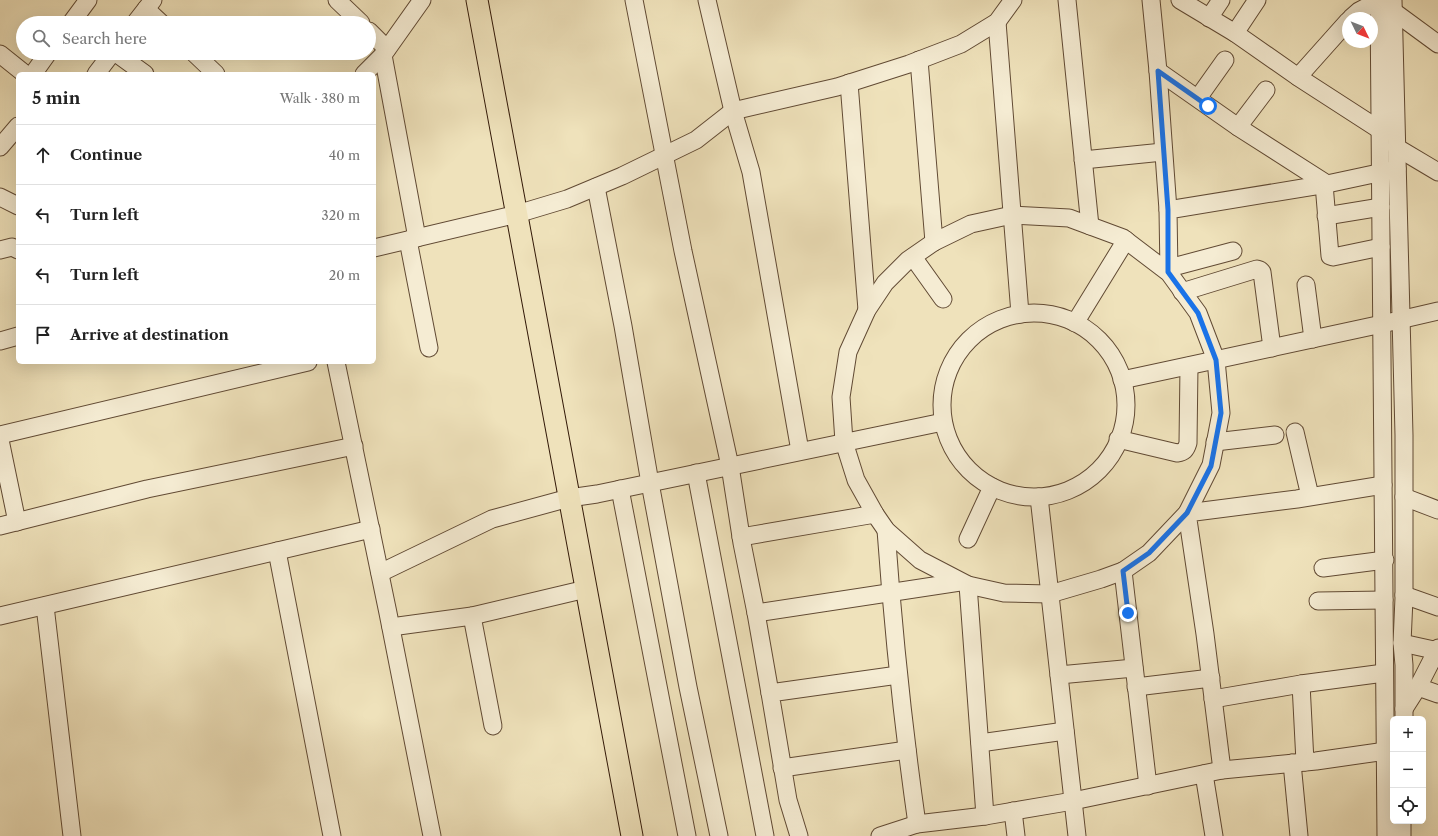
<!DOCTYPE html>
<meta charset="utf-8">
<style>
body{margin:0;font-family:"Libre Caslon Text",serif;background:#f2f2f2;color:#222}
.controls{position:absolute;right:12px;bottom:12px;display:grid;overflow:hidden;border-radius:6px;box-shadow:0 4px 16px #0002}
.controls button{width:36px;height:36px;display:grid;place-items:center;padding:0;border:0;border-bottom:1px solid #e0e0e0;background:#fff;color:#222;font:20px sans-serif}
.compass{position:absolute;left:1342px;top:12px;width:36px;height:36px;border-radius:50%;background:#fff;box-shadow:0 4px 16px #0002;rotate:133deg}
.stop{position:absolute;width:12px;height:12px;margin:-9px;border:3px solid #1a73e8;border-radius:50%;background:#fff}
.stop.end{background:#1a73e8;border-color:#fff;box-shadow:0 1px 4px #0008}
.list{margin:0;padding:0;list-style:none}
h2{display:flex;justify-content:space-between;align-items:center;height:52px;margin:0;padding:0 16px;font-size:17px}
h2 small{font-size:13px;font-weight:400;color:#767676}
.list li{display:grid;grid-template-columns:26px 1fr auto;gap:12px;align-items:center;box-sizing:border-box;height:60px;padding:0 16px;border-top:1px solid #e0e0e0}
.list b{display:block;font-size:15px;white-space:nowrap}
.list em{font-size:13px;font-style:normal;color:#767676}
.icon{flex:none;width:22px;height:22px;fill:none;stroke:currentColor;stroke-width:2;stroke-linecap:round;stroke-linejoin:round}
.map{position:relative;flex:none;width:1438px;height:836px;overflow:hidden}
.search{position:absolute;background:#fff;box-shadow:0 4px 16px #0002;left:16px;top:16px;width:360px;height:44px;display:flex;align-items:center;gap:10px;box-sizing:border-box;padding:0 14px;border-radius:22px;color:#767676;font-size:15px}
.panel{position:absolute;background:#fff;box-shadow:0 4px 16px #0002;left:16px;top:72px;width:360px;height:292px;border-radius:6px}
.map>svg:first-child{display:block}
</style>
<div class="map">
<svg width="1438" height="836" viewBox="0 0 1438 836">
<rect width="100%" height="100%" fill="#efe2bb"/>
<filter id="stains"><feTurbulence type="fractalNoise" baseFrequency=".005" numOctaves="4"/><feColorMatrix values="0 0 0 0 .2 0 0 0 0 .09 0 0 0 0 .02 0 0 0 .5 -.17"/></filter>
<radialGradient id="worn" r=".72"><stop offset=".6" stop-color="#630" stop-opacity="0"/><stop offset="1" stop-color="#630" stop-opacity=".3"/></radialGradient>
<g fill="none" stroke-linecap="round" stroke-linejoin="round">
<g stroke="#614a34" stroke-width="19">
<g id="minor">
<polyline points="337,0 361,23"/>
<polyline points="634,0 683,251 730,466 742,543 756,613"/>
<polyline points="707,0 733,111 751,172 800,451"/>
<polyline points="1067,0 1090,226"/>
<polyline points="1151,0 1158,71 1168,210"/>
<polyline points="1180,0 1235,33 1298,77 1380,130"/>
<polyline points="1379,0 1386,836"/>
<polyline points="1393,0 1404,435 1404,598 1402,643 1404,665 1404,719"/>
<polyline points="146,9 161,23"/>
<polyline points="1393,11 1438,44"/>
<polyline points="1209,18 1221,0"/>
<polyline points="1351,18 1359,11 1374,3"/>
<polyline points="997,22 1020,314"/>
<polyline points="71,23 88,0"/>
<polyline points="135,23 153,0"/>
<polyline points="369,31 387,49"/>
<polyline points="1235,33 1257,0"/>
<polyline points="116,53 145,74"/>
<polyline points="194,53 216,74"/>
<polyline points="0,54 25,74"/>
<polyline points="919,60 934,242"/>
<polyline points="1158,71 1238,127 1327,184"/>
<polyline points="33,74 48,53"/>
<polyline points="96,74 112,53"/>
<polyline points="364,74 383,55"/>
<polyline points="1298,77 1348,21"/>
<polyline points="849,83 867,310"/>
<polyline points="1198,98 1225,60"/>
<polyline points="1238,127 1266,90"/>
<polyline points="0,147 18,126"/>
<polyline points="1396,147 1438,172"/>
<polyline points="1083,160 1163,152"/>
<polyline points="1324,184 1330,256 1333,257 1381,247"/>
<polyline points="596,187 623,326 650,483 688,687 719,836"/>
<polyline points="0,197 18,206"/>
<polyline points="1326,216 1381,207"/>
<polyline points="417,238 383,55 422,0"/>
<polyline points="408,240 429,348"/>
<polyline points="374,248 517,214 567,199 622,176 696,140 733,111 837,87 909,64 961,44 997,22 1013,0"/>
<polyline points="0,250 12,247 18,250"/>
<polyline points="913,257 943,299"/>
<polyline points="1169,268 1233,251"/>
<polyline points="1169,273 1123,238 1069,218 1012,215 971,224 934,242 908,260 885,283 867,310 848,352 841,397 844,442 856,480 875,514 886,530 920,560 968,585 1004,593 1050,594 1101,579 1123,571 1149,553 1187,513 1211,465 1221,413 1216,360 1198,313 1169,273 1168,210 1327,184 1397,169"/>
<polyline points="1306,285 1313,339"/>
<polyline points="1182,292 1257,269 1260,270 1262,272 1272,348"/>
<circle cx="1034" cy="405" r="92"/>
<polyline points="1075,323 1126,240"/>
<polyline points="0,341 18,336"/>
<polyline points="336,362 388,613 432,836"/>
<polyline points="1122,380 1382,324 1438,311"/>
<polyline points="1295,432 1310,496"/>
<polyline points="0,435 308,362"/>
<path d="M1118 439 1177 453C1184 452 1186 450 1188 443L1189 366"/>
<polyline points="0,440 17,522"/>
<polyline points="1215,442 1275,435"/>
<polyline points="696,473 765,836"/>
<polyline points="1383,485 1297,499 1187,513 1205,634 1222,770 1316,761 1386,751"/>
<polyline points="620,489 687,836"/>
<polyline points="1039,497 1077,836"/>
<polyline points="1404,497 1438,510"/>
<polyline points="0,526 147,489 354,446"/>
<path d="M886 530C893 628 903 726 917 824"/>
<polyline points="741,537 875,514"/>
<polyline points="968,539 992,487"/>
<polyline points="277,551 332,836"/>
<polyline points="1323,568 1385,560"/>
<polyline points="1123,571 1148,786"/>
<polyline points="380,573 492,519 569,498 597,494 943,422"/>
<polyline points="968,585 985,816"/>
<polyline points="1404,595 1438,607"/>
<polyline points="1318,601 1384,600"/>
<polyline points="45,606 72,836"/>
<polyline points="0,616 371,529"/>
<polyline points="472,616 493,726"/>
<polyline points="391,627 472,616 586,589"/>
<polyline points="1402,643 1438,651"/>
<polyline points="1059,675 1134,668"/>
<polyline points="1301,684 1305,762"/>
<polyline points="1136,687 1211,678"/>
<polyline points="1418,687 1438,694"/>
<polyline points="770,693 756,613 960,582"/>
<polyline points="1213,699 1301,684 1384,673"/>
<polyline points="1404,709 1418,687 1438,648"/>
<polyline points="980,743 1065,731"/>
<polyline points="1292,763 1299,836"/>
<polyline points="782,768 907,750"/>
<polyline points="1204,774 1214,836"/>
<polyline points="1013,811 1016,836"/>
<polyline points="799,836 788,800 770,693 898,675"/>
<polyline points="880,836 917,824 985,816 1073,801 1222,770"/>
<polyline points="1402,836 1402,821"/>
</g>
</g>
<g stroke="#321807" stroke-width="23">
<polyline id="major" points="477,0 632,836"/>
</g>
<use href="#minor" stroke="#f5ecd3" stroke-width="17"/>
<use href="#major" stroke="#efe2bb" stroke-width="21"/>
</g>
<g fill="none" stroke-linecap="round" stroke-linejoin="round">
<polyline stroke="#1a73e8" stroke-width="5" points="1128,613 1123,571 1149,553 1187,513 1211,466 1221,413 1216,360 1198,313 1168,272 1168,210 1158,71 1208,106"/>
</g>
<rect width="100%" height="100%" filter="url(#stains)"/>
<rect width="100%" height="100%" fill="url(#worn)"/>
</svg>
<div class="controls">
<button>+</button>
<button>−</button>
<button><svg class="icon" aria-label="locate" viewBox="0 0 24 24"><circle cx="12" cy="12" r="6"/><path d="M12 2v4M12 18v4M2 12h4M18 12h4"/></svg></button>
</div>
<svg class="compass" viewBox="-18 -18 36 36"><path d="M0-13l5 13h-10z" fill="#e53935"/><path d="M0 13l5-13h-10z" fill="#767676"/></svg>
<div class="stop" style="left:1208px;top:106px"></div>
<div class="stop end" style="left:1128px;top:613px"></div>
<div class="search"><svg class="icon" aria-label="search" viewBox="0 0 24 24"><circle cx="10" cy="10" r="6"/><path d="M15 15l6 6"/></svg>Search here</div>
<section class="panel">
<h2>5 min<small>Walk · 380 m</small></h2>
<ul class="list">
<li><svg class="icon" aria-label="ahead" viewBox="0 0 24 24"><path d="M12 20V5M6 11l6-6 6 6"/></svg><div><b>Continue</b></div><em>40 m</em></li>
<li><svg class="icon" aria-label="left" viewBox="0 0 24 24"><path d="M17 20v-9H6M10 6l-5 5 5 5"/></svg><div><b>Turn left</b></div><em>320 m</em></li>
<li><svg class="icon" aria-label="left" viewBox="0 0 24 24"><path d="M17 20v-9H6M10 6l-5 5 5 5"/></svg><div><b>Turn left</b></div><em>20 m</em></li>
<li><svg class="icon" aria-label="arrive" viewBox="0 0 24 24"><path d="M6 21V4h12l-3 4 3 4H6"/></svg><div><b>Arrive at destination</b></div></li>
</ul>
</section>
</div>
